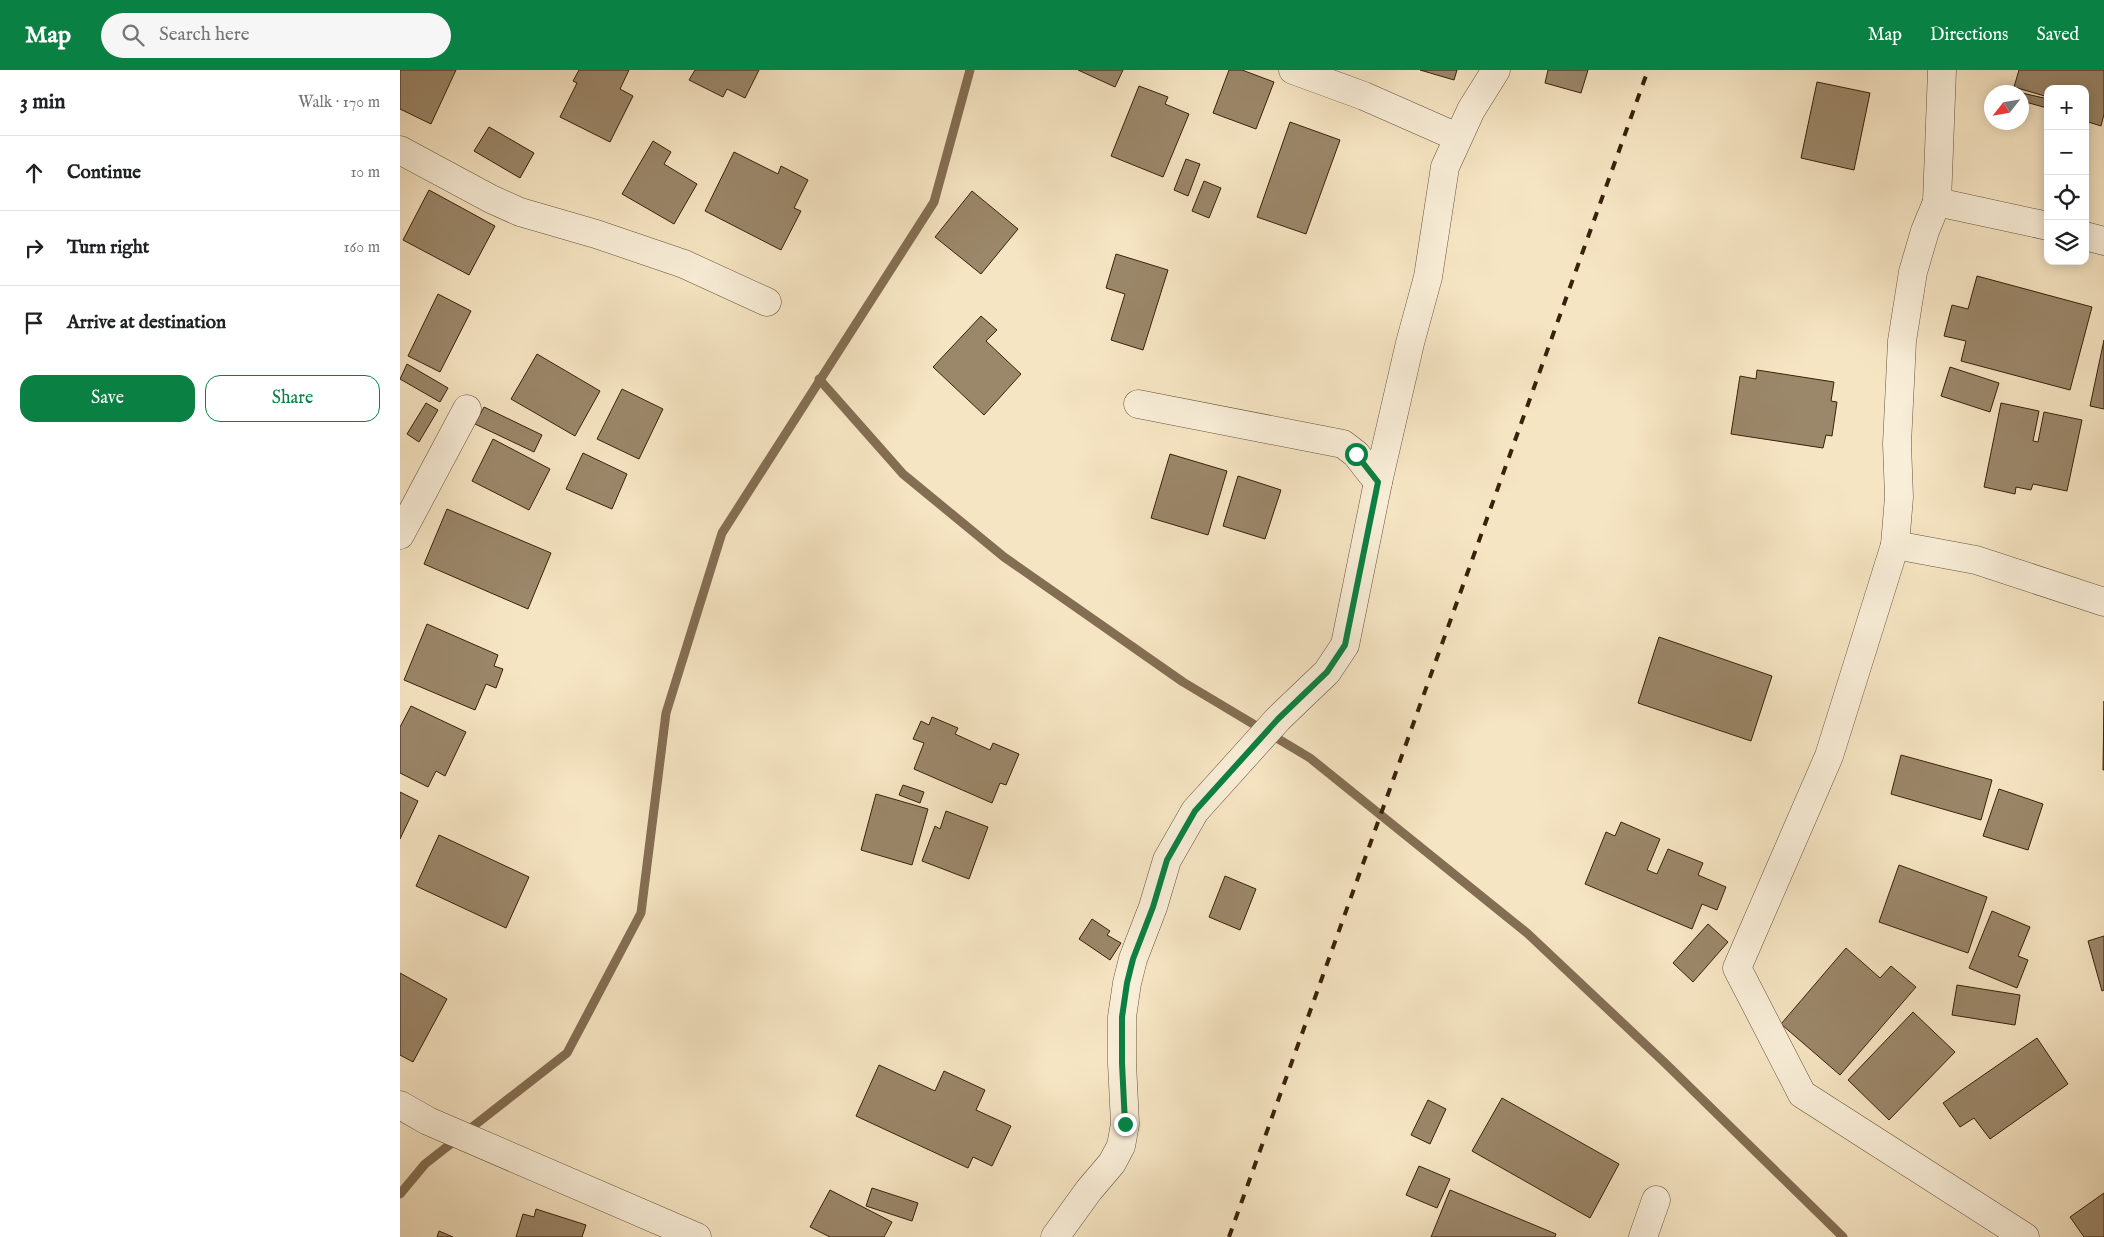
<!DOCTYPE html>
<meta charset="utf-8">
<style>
body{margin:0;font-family:"IM FELL English",serif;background:#f6f6f6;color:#202124}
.controls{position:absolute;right:15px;top:15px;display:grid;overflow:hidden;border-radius:10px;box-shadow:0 2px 12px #0003}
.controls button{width:45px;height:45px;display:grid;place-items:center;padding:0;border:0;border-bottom:1px solid #e0e0e0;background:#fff;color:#202124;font:25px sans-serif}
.compass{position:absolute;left:1584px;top:15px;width:45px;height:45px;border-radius:50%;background:#fff;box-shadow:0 2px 12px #0003;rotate:239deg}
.stop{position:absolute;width:15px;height:15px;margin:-11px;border:4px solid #0b8043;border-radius:50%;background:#fff}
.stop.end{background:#0b8043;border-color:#fff;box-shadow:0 1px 5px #0008}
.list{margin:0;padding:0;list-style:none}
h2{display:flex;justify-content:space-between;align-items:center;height:65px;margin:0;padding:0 20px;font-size:21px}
h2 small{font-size:16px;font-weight:400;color:#757577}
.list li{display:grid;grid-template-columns:32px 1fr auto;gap:15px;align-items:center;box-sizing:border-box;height:75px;padding:0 20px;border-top:1px solid #e0e0e0}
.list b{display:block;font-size:19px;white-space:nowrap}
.list em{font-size:16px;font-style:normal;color:#757577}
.actions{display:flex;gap:10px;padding:15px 20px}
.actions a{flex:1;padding:11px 0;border:1px solid #0b8043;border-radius:15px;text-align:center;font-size:18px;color:#0b8043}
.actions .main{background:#0b8043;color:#fff}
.icon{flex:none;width:28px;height:28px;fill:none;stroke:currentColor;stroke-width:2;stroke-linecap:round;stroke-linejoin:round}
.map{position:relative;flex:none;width:1704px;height:1167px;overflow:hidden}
header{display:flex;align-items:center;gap:30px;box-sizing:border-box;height:70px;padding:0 25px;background:#0b8043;color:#fff}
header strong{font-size:24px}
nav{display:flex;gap:28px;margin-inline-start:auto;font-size:18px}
.search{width:350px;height:45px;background:#f6f6f6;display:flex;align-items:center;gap:12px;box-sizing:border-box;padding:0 18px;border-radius:28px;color:#757577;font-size:19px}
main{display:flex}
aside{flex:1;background:#fff}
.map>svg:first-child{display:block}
</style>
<header>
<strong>Map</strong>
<div class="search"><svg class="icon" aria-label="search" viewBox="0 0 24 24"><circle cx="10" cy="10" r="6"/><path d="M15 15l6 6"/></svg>Search here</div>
<nav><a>Map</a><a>Directions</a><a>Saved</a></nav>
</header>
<main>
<aside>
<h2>3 min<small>Walk · 170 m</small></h2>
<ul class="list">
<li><svg class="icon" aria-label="ahead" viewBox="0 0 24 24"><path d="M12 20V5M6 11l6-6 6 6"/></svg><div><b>Continue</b></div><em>10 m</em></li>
<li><svg class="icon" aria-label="right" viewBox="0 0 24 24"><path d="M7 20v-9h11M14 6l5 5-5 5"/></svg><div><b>Turn right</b></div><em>160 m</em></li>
<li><svg class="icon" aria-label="arrive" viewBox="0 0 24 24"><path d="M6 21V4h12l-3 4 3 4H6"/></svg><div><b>Arrive at destination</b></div></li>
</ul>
<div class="actions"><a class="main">Save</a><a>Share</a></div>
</aside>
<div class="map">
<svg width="1704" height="1167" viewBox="0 0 1704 1167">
<rect width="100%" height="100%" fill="#f6e5c3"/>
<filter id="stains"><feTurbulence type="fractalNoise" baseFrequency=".004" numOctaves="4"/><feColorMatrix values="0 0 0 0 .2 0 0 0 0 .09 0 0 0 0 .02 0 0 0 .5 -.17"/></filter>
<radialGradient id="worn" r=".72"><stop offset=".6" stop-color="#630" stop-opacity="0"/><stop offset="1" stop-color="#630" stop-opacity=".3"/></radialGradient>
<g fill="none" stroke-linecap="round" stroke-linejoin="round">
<g stroke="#846e53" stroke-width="9">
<polyline points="419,309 503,404 604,487 783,612 910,688 1127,863 1265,993 1443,1167"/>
<polyline points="0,1124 25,1094 167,983 241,843 266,643 322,463 534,132 570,0"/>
</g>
</g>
<g fill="#9b876a" stroke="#39210a">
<polygon points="0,0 56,0 31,54 0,39"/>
<polygon points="179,0 229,0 220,19 233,26 210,72 160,47 177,13 173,11"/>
<polygon points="295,0 359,0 345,28 327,19 323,27 289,10"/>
<polygon points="678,0 723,0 715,17"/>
<polygon points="829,0 842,0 874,12 856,59 813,43"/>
<polygon points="1020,0 1057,0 1054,10"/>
<polygon points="1148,0 1188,0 1181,23 1145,13"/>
<polygon points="1619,0 1704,0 1704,44 1701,56 1685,51 1685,19 1648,19 1648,27 1614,17"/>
<polygon points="1417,12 1470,23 1454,100 1401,88"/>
<polygon points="739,16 768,27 765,34 789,44 763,107 711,86"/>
<polygon points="1622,23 1648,29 1647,38 1622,31"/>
<polygon points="890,52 940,70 906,164 857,147"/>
<polygon points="89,57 134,83 120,108 74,81"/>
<polygon points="253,71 271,82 264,94 297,114 274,154 222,124"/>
<polygon points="334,82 378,104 381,96 408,110 394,138 401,141 381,180 305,141"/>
<polygon points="786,89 800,94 788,126 774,120"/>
<polygon points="804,111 821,118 809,148 792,141"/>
<polygon points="29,120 95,156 69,205 3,170"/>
<polygon points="572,121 618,159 581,204 535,167"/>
<polygon points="716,184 768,200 743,280 711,270 725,224 706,218"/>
<polygon points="1577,206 1692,237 1670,320 1561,291 1566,271 1544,266 1552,235 1568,239"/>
<polygon points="38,224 71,241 40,302 8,286"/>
<polygon points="581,246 597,260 586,271 621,304 584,345 533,297"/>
<polygon points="1704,270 1704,339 1690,336"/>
<polygon points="137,284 200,321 175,366 111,329"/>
<polygon points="7,294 48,318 40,332 0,309"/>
<polygon points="1550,297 1599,313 1590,342 1541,326"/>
<polygon points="1357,300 1434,312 1431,331 1437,332 1432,366 1426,365 1423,378 1331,364 1340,306 1356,309"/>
<polygon points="222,319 263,339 239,389 197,369"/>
<polygon points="26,333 38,340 19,372 7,364"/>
<polygon points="1601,333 1639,341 1633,371 1638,372 1644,342 1682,350 1667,421 1633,414 1631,420 1616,417 1615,424 1584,417"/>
<polygon points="84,337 142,365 134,382 75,354"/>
<polygon points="93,369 150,399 129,440 72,411"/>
<polygon points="183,383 227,404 212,439 166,419"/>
<polygon points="770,384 827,401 808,465 751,448"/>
<polygon points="838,406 881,420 865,469 823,456"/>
<polygon points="47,439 151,483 128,539 24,494"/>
<polygon points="27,554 98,585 94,596 103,599 96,618 86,614 75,640 4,610"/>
<polygon points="1259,567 1372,606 1351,671 1238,633"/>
<polygon points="1704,631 1704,700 1703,700"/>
<polygon points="11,636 66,662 45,706 36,701 28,717 0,703 0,657"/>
<polygon points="532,647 558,658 555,664 590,680 593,673 619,684 606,715 600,713 592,733 514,699 524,673 513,669 521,651 529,655"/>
<polygon points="1501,685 1592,710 1581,750 1491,724"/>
<polygon points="503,715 524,722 520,733 499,725"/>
<polygon points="1599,719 1643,734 1628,780 1583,766"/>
<polygon points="0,722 18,731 0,769"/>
<polygon points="476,724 528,739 512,795 461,780"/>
<polygon points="546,741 588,757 569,809 522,791 535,756 540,759"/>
<polygon points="1221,752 1260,769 1247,800 1257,804 1268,779 1303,793 1298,805 1326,817 1317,840 1302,834 1292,859 1185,814 1206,762 1215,766"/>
<polygon points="39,765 129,807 106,858 16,816"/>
<polygon points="1499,795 1587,827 1568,883 1479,852"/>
<polygon points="825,806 856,819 840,860 809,847"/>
<polygon points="1592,841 1630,857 1618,886 1628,890 1617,918 1569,898"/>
<polygon points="692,849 710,861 707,865 721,873 710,890 679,869"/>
<polygon points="1308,854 1328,872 1293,912 1273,893"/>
<polygon points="1704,866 1704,920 1702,921 1688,871"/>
<polygon points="1446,878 1480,908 1491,896 1516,917 1440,1005 1381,954"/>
<polygon points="0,903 47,929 13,992 0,985"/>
<polygon points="1557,915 1620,925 1615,955 1552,945"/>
<polygon points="1513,942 1555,982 1489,1050 1448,1010"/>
<polygon points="1637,968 1668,1014 1590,1069 1574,1048 1560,1057 1543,1033"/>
<polygon points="479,995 535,1021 544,1001 585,1020 576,1040 611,1056 592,1096 573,1087 568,1098 456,1046"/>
<polygon points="1102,1028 1219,1094 1190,1148 1072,1081"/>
<polygon points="1028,1030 1046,1039 1030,1074 1011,1065"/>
<polygon points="1019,1096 1050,1109 1037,1138 1006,1125"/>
<polygon points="472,1118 518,1133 512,1151 466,1136"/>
<polygon points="430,1120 492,1152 484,1167 430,1167 410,1157"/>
<polygon points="1050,1120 1156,1164 1155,1167 1031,1167"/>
<polygon points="1704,1123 1704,1167 1684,1167 1670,1147"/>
<polygon points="136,1139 186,1155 182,1167 116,1167 123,1144 134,1147"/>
<polygon points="39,1161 53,1167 37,1167"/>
</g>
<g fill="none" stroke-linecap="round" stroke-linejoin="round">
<g stroke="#685238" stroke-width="29">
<g id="minor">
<polyline points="893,0 964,26 1057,67"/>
<polyline points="1542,0 1537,132 1525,161 1513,202 1502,271 1497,374 1499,427 1495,475 1429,686 1337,898 1402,1024 1625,1167"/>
<polyline points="0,80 91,129 120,142 196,164 284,194 367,232"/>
<polyline points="1537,132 1648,156"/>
<polyline points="1685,166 1704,171"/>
<polyline points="738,334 943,374 956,384 978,412"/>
<polyline points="0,465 67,339"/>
<polyline points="1495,475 1576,490 1704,532"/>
<polyline points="0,1035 28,1051 297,1167"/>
<polyline points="655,1167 689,1120 712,1093 721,1076 725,1054 722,993 722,947 727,913 733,889 753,837 767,790 795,741 878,649 927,602 945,575 978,412 1010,273 1028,207 1045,97 1071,40 1096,0"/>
<polyline points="1243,1167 1256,1130"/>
</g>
</g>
<use href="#minor" stroke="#f9eed8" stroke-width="28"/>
<polyline stroke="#39210a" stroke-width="4" stroke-dasharray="9 9" stroke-linecap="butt" points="829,1167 1248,0"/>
</g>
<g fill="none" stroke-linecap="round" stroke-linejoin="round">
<polyline stroke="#0b8043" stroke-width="6" points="725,1054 722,993 722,947 727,913 733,889 753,837 767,790 795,741 878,649 927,602 945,575 978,412 956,384"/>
</g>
<rect width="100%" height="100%" filter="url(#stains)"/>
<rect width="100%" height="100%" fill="url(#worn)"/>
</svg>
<div class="controls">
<button>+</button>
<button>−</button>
<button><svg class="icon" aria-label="locate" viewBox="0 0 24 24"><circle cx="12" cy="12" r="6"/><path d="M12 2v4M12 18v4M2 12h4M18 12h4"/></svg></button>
<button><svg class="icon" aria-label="layers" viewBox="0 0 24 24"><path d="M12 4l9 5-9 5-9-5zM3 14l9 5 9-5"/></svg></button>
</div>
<svg class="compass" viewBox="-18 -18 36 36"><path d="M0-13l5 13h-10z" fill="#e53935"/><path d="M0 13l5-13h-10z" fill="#757577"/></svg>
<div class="stop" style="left:956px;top:384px"></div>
<div class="stop end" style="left:725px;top:1054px"></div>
</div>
</main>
